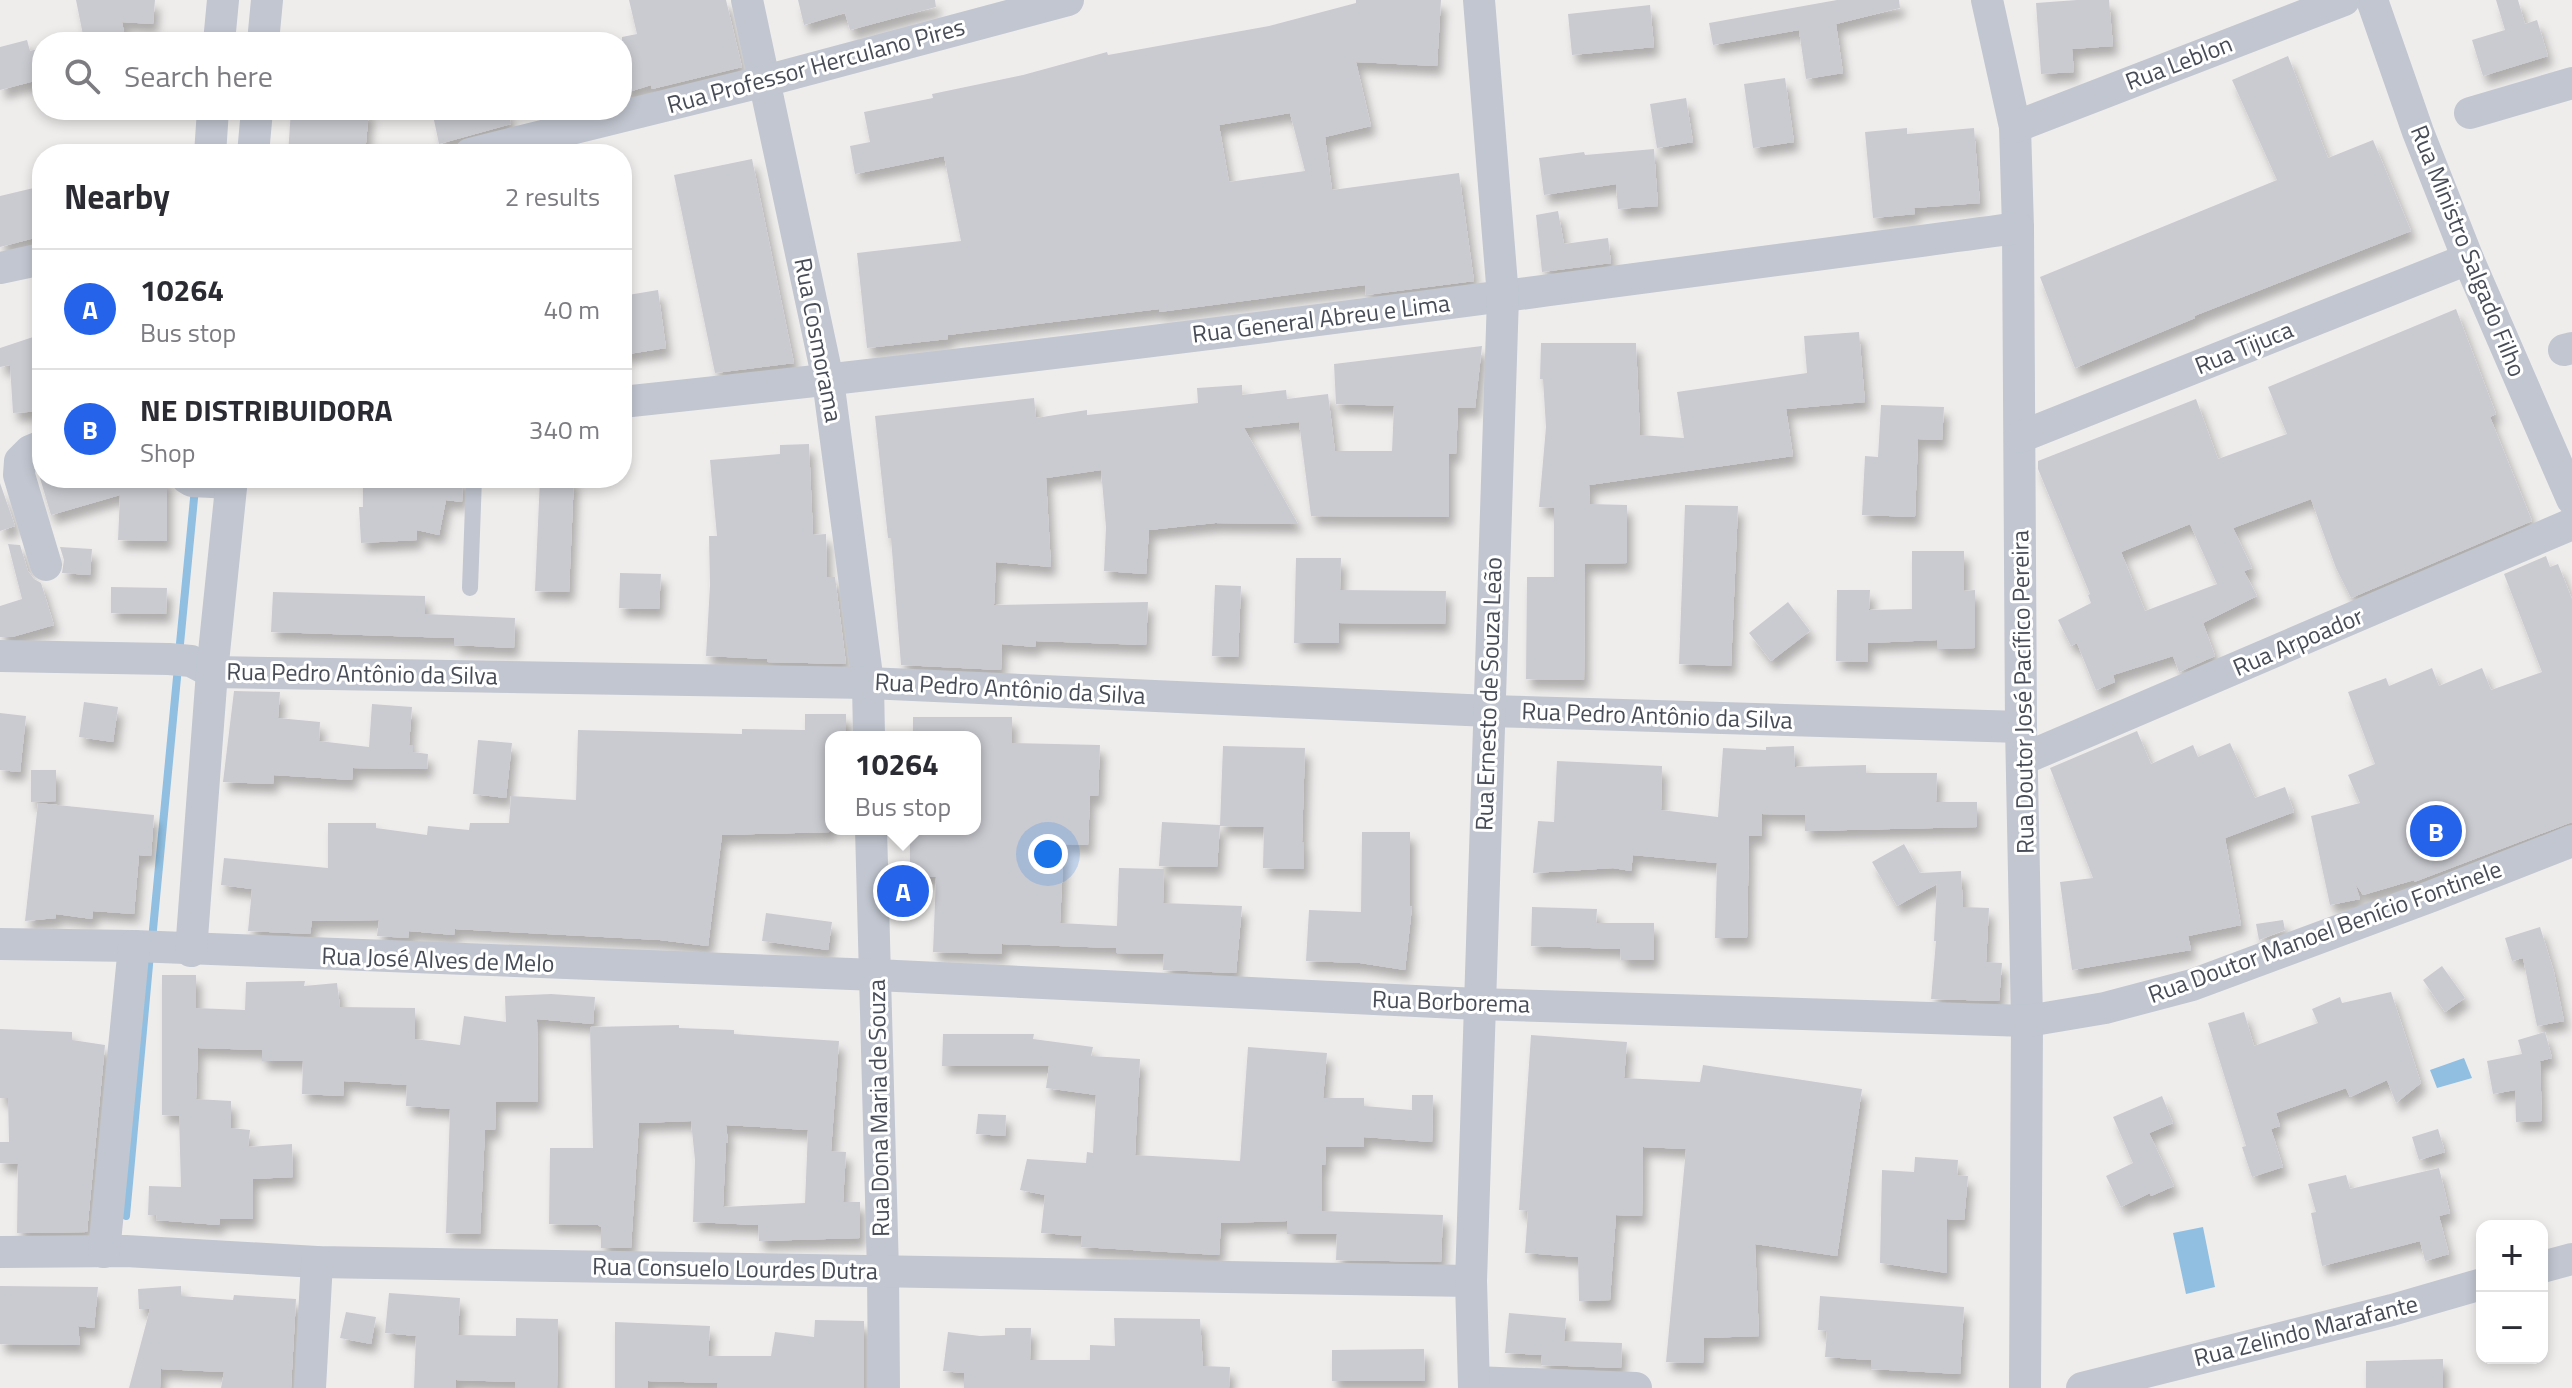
<!DOCTYPE html>
<meta charset="utf-8">
<style>
body{margin:0;font-family:"Titillium Web",sans-serif;background:#f7f7f7;color:#2b2b33}
.controls{position:absolute;right:24px;bottom:24px;display:grid;overflow:hidden;border-radius:16px;box-shadow:0 4px 12px #0003}
.controls button{width:72px;height:72px;display:grid;place-items:center;padding:0;border:0;border-bottom:2px solid #e1e1e2;background:#fff;color:#2b2b33;font:40px sans-serif}
.you{position:absolute;left:1048px;top:854px;width:28px;height:28px;margin:-20px;border:6px solid #fff;border-radius:50%;background:#1a73e8;box-shadow:0 0 0 12px #1a73e833}
.badge{display:grid;place-items:center;width:52px;height:52px;border-radius:50%;background:#2563eb;color:#fff;font-size:26px;font-weight:700}
.pin{position:absolute;translate:-50% -50%;border:4px solid #fff;box-shadow:0 2px 8px #0006}
.popup{position:absolute;left:825px;top:731px;width:156px;height:104px;box-sizing:border-box;display:grid;place-content:center;border-radius:16px;background:#fff;filter:drop-shadow(0 2px 6px #0005);font-size:26px;white-space:nowrap;color:#7c7c81}
.popup b{font-size:30px;color:#2b2b33}
.popup::after{content:'';position:absolute;left:50%;top:100%;margin-left:-16px;border:16px solid transparent;border-top-color:#fff}
.list{margin:0;padding:0;list-style:none}
h2{display:flex;justify-content:space-between;align-items:center;height:104px;margin:0;padding:0 32px;font-size:34px}
h2 small{font-size:26px;font-weight:400;color:#7c7c81}
.list li{display:grid;grid-template-columns:52px 1fr auto;gap:24px;align-items:center;box-sizing:border-box;height:120px;padding:0 32px;border-top:2px solid #e1e1e2}
.list b{display:block;font-size:30px;white-space:nowrap}
.list p{margin:0;font-size:26px;white-space:nowrap;color:#7c7c81}
.list em{font-size:26px;font-style:normal;color:#7c7c81}
.icon{flex:none;width:44px;height:44px;fill:none;stroke:currentColor;stroke-width:2;stroke-linecap:round;stroke-linejoin:round}
.map{position:relative;flex:none;width:2572px;height:1388px;overflow:hidden}
.search{position:absolute;background:#fff;box-shadow:0 4px 12px #0003;left:32px;top:32px;width:600px;height:88px;display:flex;align-items:center;gap:20px;box-sizing:border-box;padding:0 28px;border-radius:32px;color:#7c7c81;font-size:30px}
.panel{position:absolute;background:#fff;box-shadow:0 4px 12px #0003;left:32px;top:144px;width:600px;height:344px;border-radius:32px}
.map>svg:first-child{display:block}
</style>
<div class="map">
<svg width="2572" height="1388" viewBox="0 0 2572 1388">
<defs>
<filter id="shadow"><feDropShadow dx="5" dy="9" stdDeviation="4" flood-color="#0004"/></filter>
</defs>
<rect width="100%" height="100%" fill="#efedec"/>
<g fill="#90bfe1">
<polygon points="2464,1058 2472,1078 2437,1088 2430,1070"/>
<polygon points="2203,1227 2215,1287 2186,1294 2173,1233"/>
</g>
<g fill="none" stroke-linecap="round" stroke-linejoin="round">
<g stroke="#90bfe1" stroke-width="8">
<polyline points="179,654 195,488"/>
<polyline points="152,940 178,667"/>
<polyline points="126,1216 150,954"/>
</g>
</g>
<g fill="#cacbd1" fill-rule="evenodd" filter="url(#shadow)">
<polygon points="76,0 155,0 153,24 122,22 124,32 84,40"/>
<polygon points="629,0 726,0 742,67 652,89 651,85 622,94 622,37 637,34"/>
<polygon points="798,0 935,0 936,7 850,30 845,13 804,25"/>
<path d="M1356 0H1441L1437 66 1356 62 1371 126 1325 137 1332 190 1459 173 1474 281 1366 295 1365 285 1159 312V309L948 335V339L867 348 857 253 961 241 944 156 855 174 850 146 870 142 864 112 933 98 932 94 1023 75 1107 52 1108 55 1269 26 1356 3ZM1290 113 1305 171 1229 182 1219 125Z"/>
<polygon points="1837,0 1899,0 1900,8 1836,24 1843,73 1806,79 1799,30 1713,45 1709,23"/>
<polygon points="2077,0 2109,0 2113,46 2072,49 2074,72 2041,74 2036,3"/>
<polygon points="2496,0 2518,0 2525,24 2537,20 2548,56 2483,76 2472,40 2505,30"/>
<polygon points="1650,5 1654,47 1572,55 1568,14"/>
<polygon points="27,40 30,51 42,48 42,79 0,90 0,47"/>
<polygon points="2288,56 2328,158 2373,140 2411,231 2194,316 2195,318 2075,368 2040,277 2277,180 2232,80"/>
<polygon points="1785,78 1794,142 1753,148 1744,84"/>
<polygon points="1686,98 1693,142 1657,148 1650,104"/>
<polygon points="291,110 369,110 365,154 288,154"/>
<polygon points="476,110 507,110 511,124 439,144 434,120"/>
<polygon points="1907,128 1907,134 1974,128 1980,203 1914,208 1915,214 1873,218 1865,132"/>
<polygon points="1654,149 1658,206 1618,209 1616,184 1544,195 1539,158 1584,152 1585,155"/>
<polygon points="752,159 794,363 715,373 674,175"/>
<polygon points="42,186 42,236 0,247 0,196"/>
<polygon points="1558,211 1564,244 1608,238 1611,263 1542,272 1536,215"/>
<polygon points="658,290 666,348 622,355 622,296"/>
<path d="M2456 309 2496 414 2490 417 2532 521 2351 598 2336 568 2311 499 2233 528 2252 568 2244 571 2257 596 2203 623 2215 656 2179 672 2173 656 2113 675 2115 682 2096 690 2077 643 2071 646 2058 620 2091 603 2088 595 2090 594 2038 469V461L2196 399 2218 459 2287 434 2268 387ZM2190 524 2217 584 2145 611 2121 552Z"/>
<polygon points="1859,332 1865,402 1786,409 1793,456 1589,485 1590,504 1627,505 1627,563 1585,564 1584,680 1526,679 1527,577 1554,577 1554,508 1539,507 1546,427 1543,379 1540,379 1541,343 1636,343 1640,435 1684,438 1677,392 1807,373 1804,336"/>
<polygon points="39,335 42,411 13,413 10,365 0,367 0,348"/>
<polygon points="1482,346 1475,408 1458,408 1456,454 1449,454 1449,517 1311,516 1299,422 1244,428 1298,524 1215,523 1149,530 1146,574 1104,571 1106,527 1101,470 1046,478 1051,567 996,562 994,605 1148,602 1146,645 1036,641 1035,647 1002,644 1001,670 901,665 891,538 888,538 875,416 1034,398 1036,418 1087,410 1087,415 1198,403 1197,388 1242,385 1242,395 1286,390 1287,399 1328,394 1335,451 1392,451 1394,406 1336,404 1334,364"/>
<polygon points="1881,405 1944,407 1942,440 1918,439 1915,517 1862,515 1865,456 1878,457"/>
<polygon points="809,444 813,535 826,534 827,577 835,577 846,664 767,662 767,659 706,656 710,585 709,536 717,536 710,460 780,454 780,445"/>
<polygon points="40,478 167,478 167,541 118,540 120,495 51,515"/>
<polygon points="363,478 463,478 462,502 446,500 439,535 417,530 417,540 361,543 359,507 363,507"/>
<polygon points="540,478 574,478 569,592 535,591"/>
<polygon points="0,483 15,526 0,531"/>
<polygon points="1685,505 1738,506 1731,666 1679,664"/>
<polygon points="8,544 20,545 28,571 34,579 41,583 54,625 12,637 0,637 0,606 22,599"/>
<polygon points="60,547 92,549 90,575 62,573 64,560"/>
<polygon points="1912,551 1964,551 1964,591 1975,590 1975,648 1937,649 1937,640 1868,643 1868,662 1836,661 1837,590 1870,590 1869,610 1912,609"/>
<polygon points="2546,556 2550,567 2558,564 2572,599 2572,822 2414,882 2414,880 2363,895 2355,883 2360,899 2330,905 2311,816 2360,803 2348,775 2375,764 2348,692 2386,678 2389,686 2432,668 2439,686 2482,668 2491,690 2542,672 2504,574"/>
<polygon points="1296,558 1341,558 1340,590 1446,591 1445,624 1339,623 1339,643 1294,643"/>
<polygon points="620,573 661,574 659,609 619,608"/>
<polygon points="1215,585 1241,586 1238,657 1212,656"/>
<polygon points="111,587 167,588 166,614 111,613"/>
<polygon points="273,592 425,596 425,614 515,618 514,648 454,645 454,638 271,632"/>
<polygon points="1788,602 1810,631 1771,661 1749,633"/>
<polygon points="234,691 280,692 278,718 320,722 319,741 369,747 372,704 412,707 409,745 413,745 413,752 428,754 427,769 353,768 352,780 274,775 273,784 223,782"/>
<polygon points="84,702 118,707 113,742 79,737"/>
<polygon points="0,713 26,716 20,772 0,770"/>
<polygon points="805,714 846,714 846,737 831,737 831,769 827,769 830,832 722,835 708,946 660,940 455,929 454,935 409,931 408,938 377,936 379,920 312,921 310,934 248,931 252,889 221,885 224,858 328,868 328,823 376,823 376,828 427,835 428,826 469,830 470,823 509,823 511,796 576,800 578,730 742,734 742,729 805,730"/>
<polygon points="913,717 1012,717 1012,743 1100,745 1098,796 1090,796 1088,845 1064,844 1060,923 1117,926 1119,868 1164,869 1163,903 1242,906 1236,973 1163,970 1164,954 1116,953 1116,948 1002,944 1002,954 933,952 936,877 910,877 910,829 975,829 975,737 913,737"/>
<polygon points="2137,731 2151,764 2193,745 2198,757 2230,743 2255,798 2285,787 2294,812 2225,838 2241,925 2188,936 2191,950 2072,970 2060,882 2093,878 2050,768"/>
<polygon points="478,740 512,743 506,798 473,794"/>
<polygon points="1223,746 1305,748 1302,842 1304,842 1304,869 1263,868 1264,827 1220,826 1217,867 1159,866 1162,822 1220,825"/>
<polygon points="1794,746 1795,767 1866,765 1866,773 1937,773 1936,802 1977,802 1977,827 1805,831 1805,815 1762,814 1762,836 1749,836 1747,938 1715,938 1717,863 1633,855 1631,871 1613,868 1533,873 1538,821 1554,822 1557,761 1662,766 1661,810 1718,817 1723,748 1766,750 1766,747"/>
<polygon points="31,770 56,770 56,801 31,802"/>
<polygon points="38,803 154,815 151,856 139,855 134,914 93,911 92,919 56,914 56,918 25,921"/>
<polygon points="1362,832 1410,832 1410,906 1412,907 1405,970 1360,963 1306,961 1309,910 1361,912"/>
<polygon points="1904,844 1920,873 1961,871 1963,907 1989,908 1986,962 2002,963 1999,1001 1931,999 1936,941 1934,941 1937,884 1897,906 1872,862"/>
<polygon points="1532,907 1597,909 1596,923 1654,923 1654,960 1621,960 1620,949 1531,946"/>
<polygon points="766,913 832,922 828,950 762,941"/>
<polygon points="2283,920 2285,930 2259,940 2256,924"/>
<polygon points="2540,927 2554,972 2564,1021 2537,1026 2523,958 2512,961 2505,938"/>
<polygon points="2442,966 2465,998 2445,1012 2423,980"/>
<polygon points="162,975 196,975 196,1008 245,1010 246,982 305,981 304,986 337,983 340,1007 415,1008 415,1039 460,1045 464,1016 506,1022 505,996 551,994 595,997 593,1024 537,1019 538,1102 496,1102 495,1130 485,1130 480,1234 446,1233 450,1109 406,1106 407,1085 344,1081 343,1096 302,1094 303,1061 262,1061 262,1050 198,1048 196,1099 231,1101 231,1128 250,1130 248,1147 292,1144 293,1177 253,1179 253,1219 220,1219 219,1225 156,1220 157,1215 148,1215 149,1186 181,1187 179,1116 162,1115"/>
<polygon points="2391,992 2421,1083 2396,1103 2387,1080 2350,1097 2346,1088 2276,1113 2280,1126 2271,1129 2283,1167 2252,1177 2242,1147 2246,1146 2208,1023 2244,1012 2254,1046 2318,1023 2312,1009 2340,997 2342,1003"/>
<path d="M679 1025V1028L734 1030V1034L839 1041 831 1151 846 1152 843 1202H860V1238L759 1241 758 1225 693 1222 695 1160 691 1121 639 1123 631 1248H601V1227L598 1225 549 1224 550 1148H593L590 1027ZM726 1125 808 1130 805 1203 723 1207 726 1143 728 1142Z"/>
<polygon points="0,1029 72,1032 72,1040 105,1045 87,1232 17,1233 18,1164 0,1163 0,1142 9,1142 8,1098 0,1098"/>
<polygon points="2545,1032 2552,1058 2540,1061 2542,1121 2516,1122 2515,1090 2493,1094 2487,1061 2522,1054 2518,1040"/>
<polygon points="943,1034 1034,1034 1033,1039 1093,1047 1091,1056 1140,1059 1135,1155 1240,1161 1248,1047 1327,1053 1323,1098 1364,1098 1364,1106 1412,1110 1412,1095 1433,1095 1432,1142 1364,1137 1364,1147 1326,1147 1325,1165 1322,1165 1322,1211 1443,1215 1441,1262 1336,1260 1337,1234 1287,1234 1287,1221 1221,1223 1219,1255 1081,1247 1082,1236 1041,1233 1045,1195 1020,1190 1027,1159 1086,1163 1087,1152 1093,1153 1096,1095 1046,1088 1049,1066 942,1066"/>
<polygon points="1531,1035 1627,1042 1624,1078 1700,1082 1703,1065 1862,1089 1837,1256 1755,1244 1759,1336 1704,1338 1703,1363 1666,1362 1686,1149 1643,1147 1642,1216 1616,1215 1610,1300 1579,1301 1578,1257 1525,1253 1528,1211 1519,1210"/>
<polygon points="2162,1096 2173,1123 2149,1133 2174,1186 2151,1196 2150,1193 2121,1207 2106,1176 2133,1163 2113,1117"/>
<polygon points="978,1114 1006,1115 1005,1136 976,1134"/>
<polygon points="2438,1129 2445,1152 2419,1160 2412,1137"/>
<polygon points="1915,1157 1958,1160 1957,1175 1968,1176 1964,1220 1947,1219 1947,1273 1880,1263 1882,1170 1914,1172"/>
<polygon points="2439,1168 2450,1213 2439,1216 2449,1254 2425,1261 2420,1241 2322,1266 2311,1213 2316,1212 2308,1184 2346,1175 2350,1189"/>
<polygon points="0,1286 98,1287 94,1328 78,1326 80,1345 0,1344"/>
<polygon points="181,1286 181,1296 233,1300 234,1295 296,1299 291,1388 221,1388 224,1372 161,1369 160,1388 129,1388 150,1309 139,1309 138,1289"/>
<polygon points="389,1293 460,1298 458,1335 516,1336 516,1318 558,1319 557,1388 515,1388 515,1382 456,1380 456,1388 414,1388 416,1336 385,1333"/>
<polygon points="1820,1296 1964,1307 1960,1374 1871,1369 1871,1360 1825,1357 1827,1331 1818,1330"/>
<polygon points="346,1312 376,1317 371,1344 340,1338"/>
<polygon points="1509,1313 1566,1318 1564,1341 1622,1343 1621,1368 1541,1365 1542,1355 1505,1353"/>
<polygon points="1114,1318 1200,1319 1203,1366 1230,1367 1229,1388 964,1388 964,1373 943,1371 948,1332 980,1336 1005,1335 1005,1328 1031,1328 1030,1360 1090,1360 1090,1345 1115,1346"/>
<polygon points="815,1320 864,1321 864,1388 717,1388 718,1383 648,1381 648,1388 615,1388 615,1322 710,1326 708,1356 771,1356 775,1332 814,1337"/>
<polygon points="1424,1349 1425,1381 1332,1381 1332,1350"/>
<polygon points="2443,1359 2443,1388 2366,1388 2366,1361"/>
</g>
<g fill="none" stroke-linecap="round" stroke-linejoin="round">
<polyline stroke="#c1c6d0" stroke-width="16" points="470,588 474,478"/>
<g stroke="#c1c6d0" stroke-width="32">
<polyline points="747,0 828,380 868,683 869,737"/>
<polyline points="1987,0 2015,127 2018,228 2021,727 2027,1021 2025,1388"/>
<polyline points="2372,0 2418,132 2468,259 2572,499"/>
<polyline points="219,42 223,0"/>
<polyline points="263,42 267,0"/>
<polyline points="2470,113 2572,83"/>
<polyline points="2015,127 2344,0"/>
<polyline points="210,154 213,110"/>
<polyline points="253,154 257,110"/>
<polyline points="470,154 765,81 1068,0"/>
<polyline points="0,268 42,259"/>
<polyline points="2564,350 2572,348"/>
<path d="M622 402C1088 353 1553 290 2018 228"/>
<polyline points="2020,437 2468,259"/>
<polyline points="42,446 30,451 20,461 19,475 46,565"/>
<polyline points="187,478 192,481 232,483"/>
<polyline points="0,656 169,659 191,661 212,672 868,683 1489,711 2021,727"/>
<polyline points="2023,759 2572,524"/>
<polyline points="871,829 883,1272 884,1388"/>
<polyline points="0,944 134,946 876,975 1478,1004 2027,1021 2105,1008 2192,985 2432,896 2572,841"/>
<polyline points="191,951 212,672 232,478"/>
<polyline points="0,1252 126,1251 317,1262 1471,1281"/>
<polyline points="104,1252 134,946"/>
<polyline points="2542,1267 2572,1259"/>
<polyline points="1474,1382 1636,1388"/>
<polyline points="310,1388 317,1262"/>
<polyline points="1474,1388 1471,1281 1503,297 1479,0"/>
<polyline points="2082,1388 2392,1310 2482,1284"/>
</g>
</g>
<g text-anchor="middle" stroke-width="6" stroke-linejoin="round" paint-order="stroke">
<g font-size="24" fill="#474c57" stroke="#fff">
<text transform="translate(2179 63) rotate(-21)" y="8">Rua Leblon</text>
<text transform="translate(816 66) rotate(-15)" y="8">Rua Professor Herculano Pires</text>
<text transform="translate(2468 251) rotate(68)" y="8">Rua Ministro Salgado Filho</text>
<text transform="translate(1321 319) rotate(-7)" y="8">Rua General Abreu e Lima</text>
<text transform="translate(818 340) rotate(79)" y="8">Rua Cosmorama</text>
<text transform="translate(2244 348) rotate(-22)" y="8">Rua Tijuca</text>
<text transform="translate(2298 642) rotate(-23)" y="8">Rua Arpoador</text>
<text transform="translate(362 674) rotate(1)" y="8">Rua Pedro Antônio da Silva</text>
<text transform="translate(1010 689) rotate(3)" y="8">Rua Pedro Antônio da Silva</text>
<text transform="translate(2023 692) rotate(-91)" y="8">Rua Doutor José Pacífico Pereira</text>
<text transform="translate(1489 694) rotate(-88)" y="8">Rua Ernesto de Souza Leão</text>
<text transform="translate(1657 716) rotate(2)" y="8">Rua Pedro Antônio da Silva</text>
<text transform="translate(2325 932) rotate(-20)" y="8">Rua Doutor Manoel Benício Fontinele</text>
<text transform="translate(438 960) rotate(2)" y="8">Rua José Alves de Melo</text>
<text transform="translate(1451 1002) rotate(2)" y="8">Rua Borborema</text>
<text transform="translate(879 1108) rotate(-91)" y="8">Rua Dona Maria de Souza</text>
<text transform="translate(735 1269) rotate(1)" y="8">Rua Consuelo Lourdes Dutra</text>
<text transform="translate(2306 1331) rotate(-14)" y="8">Rua Zelindo Marafante</text>
</g>
</g>
</svg>
<div class="controls">
<button>+</button>
<button>−</button>
</div>
<div class="you"></div>
<div class="pin badge" style="left:903px;top:891px">A</div>
<div class="popup"><b>10264</b>Bus stop</div>
<div class="pin badge" style="left:2436px;top:831px">B</div>
<div class="search"><svg class="icon" aria-label="search" viewBox="0 0 24 24"><circle cx="10" cy="10" r="6"/><path d="M15 15l6 6"/></svg>Search here</div>
<section class="panel">
<h2>Nearby<small>2 results</small></h2>
<ul class="list">
<li><span class="badge">A</span><div><b>10264</b><p>Bus stop</p></div><em>40 m</em></li>
<li><span class="badge">B</span><div><b>NE DISTRIBUIDORA</b><p>Shop</p></div><em>340 m</em></li>
</ul>
</section>
</div>
